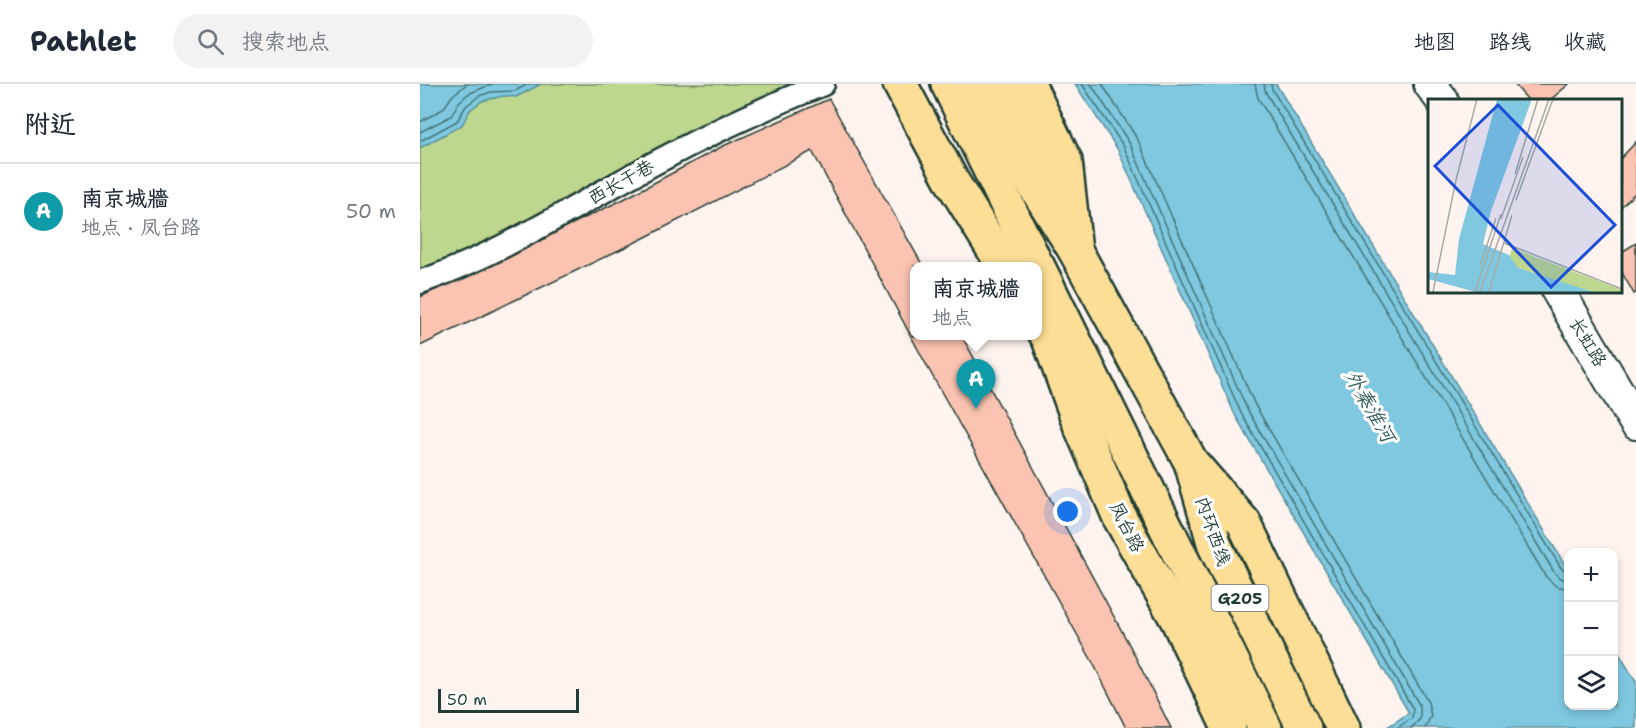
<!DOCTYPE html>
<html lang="zh">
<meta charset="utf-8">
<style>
body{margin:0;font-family:"Shantell Sans","LXGW WenKai TC",sans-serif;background:#f2f2f3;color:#1f2937}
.controls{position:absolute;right:18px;bottom:18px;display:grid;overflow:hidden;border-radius:12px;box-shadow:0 3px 9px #0003}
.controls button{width:54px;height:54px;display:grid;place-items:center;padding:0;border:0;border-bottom:2px solid #e0e1e3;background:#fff;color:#1f2937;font:30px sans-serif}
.scale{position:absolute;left:18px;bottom:15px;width:141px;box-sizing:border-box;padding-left:6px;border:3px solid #1f3d34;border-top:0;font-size:16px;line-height:21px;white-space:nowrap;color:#1f3d34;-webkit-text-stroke:4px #fff;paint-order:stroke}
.you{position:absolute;left:648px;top:428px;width:21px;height:21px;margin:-15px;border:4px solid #fff;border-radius:50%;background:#1a73e8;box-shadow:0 0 0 9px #1a73e833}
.badge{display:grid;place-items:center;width:39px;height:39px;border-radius:50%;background:#1f6fb2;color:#fff;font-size:20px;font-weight:700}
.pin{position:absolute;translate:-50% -50px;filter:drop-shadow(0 2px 3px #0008)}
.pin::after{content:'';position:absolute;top:32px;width:21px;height:18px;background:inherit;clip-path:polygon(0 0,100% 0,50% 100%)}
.popup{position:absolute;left:490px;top:178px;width:132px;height:78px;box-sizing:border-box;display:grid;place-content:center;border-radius:12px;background:#fff;filter:drop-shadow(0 2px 4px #0005);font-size:20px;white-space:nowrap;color:#747a83}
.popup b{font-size:22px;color:#1f2937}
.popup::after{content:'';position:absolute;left:50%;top:100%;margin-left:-12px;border:12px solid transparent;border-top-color:#fff}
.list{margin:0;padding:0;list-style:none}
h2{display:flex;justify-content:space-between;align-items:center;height:78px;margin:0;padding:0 24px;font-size:26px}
h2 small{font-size:20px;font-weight:400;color:#747a83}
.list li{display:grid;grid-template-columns:39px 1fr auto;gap:18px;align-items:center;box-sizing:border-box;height:96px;padding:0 24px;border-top:2px solid #e0e1e3}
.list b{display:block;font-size:22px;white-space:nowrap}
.list p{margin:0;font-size:20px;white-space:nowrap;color:#747a83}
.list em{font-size:20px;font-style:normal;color:#747a83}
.icon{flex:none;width:33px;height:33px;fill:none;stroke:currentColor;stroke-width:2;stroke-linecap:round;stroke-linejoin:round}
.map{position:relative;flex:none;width:1216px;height:644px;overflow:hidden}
header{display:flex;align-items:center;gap:36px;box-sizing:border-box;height:84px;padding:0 30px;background:#fff;border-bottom:2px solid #e0e1e3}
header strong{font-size:28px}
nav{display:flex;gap:33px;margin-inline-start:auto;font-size:21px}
.search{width:420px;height:54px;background:#f2f2f3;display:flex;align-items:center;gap:15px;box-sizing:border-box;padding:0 21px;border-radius:33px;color:#747a83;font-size:22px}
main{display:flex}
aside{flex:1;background:#fff}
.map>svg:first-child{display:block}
</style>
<header>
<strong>Pathlet</strong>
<div class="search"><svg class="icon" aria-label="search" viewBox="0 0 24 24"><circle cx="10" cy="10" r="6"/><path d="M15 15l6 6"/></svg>搜索地点</div>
<nav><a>地图</a><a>路线</a><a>收藏</a></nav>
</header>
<main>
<aside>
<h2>附近<small></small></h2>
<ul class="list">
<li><span class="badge" style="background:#0f9aa8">A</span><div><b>南京城牆</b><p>地点 · 凤台路</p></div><em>50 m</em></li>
</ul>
</aside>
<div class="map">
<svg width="1216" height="644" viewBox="0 0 1216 644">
<rect width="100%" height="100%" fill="#fef3ef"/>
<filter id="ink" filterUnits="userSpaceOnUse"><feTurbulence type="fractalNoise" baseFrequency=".0167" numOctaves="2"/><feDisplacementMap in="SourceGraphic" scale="12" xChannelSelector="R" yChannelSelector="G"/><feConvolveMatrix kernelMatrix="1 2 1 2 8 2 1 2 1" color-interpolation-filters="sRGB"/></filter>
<g filter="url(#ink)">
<polygon fill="#bed78e" stroke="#6e8a61" stroke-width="1.5" points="0,0 379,0 132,128 0,191"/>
<g fill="#7fc8e0" stroke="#59909b" stroke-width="1.5">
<polygon points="0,0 121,0 96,13 83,12 62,17 50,26 42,41 0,64"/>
<polygon points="655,0 856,0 1148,486 1148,622 1194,622 1194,561 1216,598 1216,644 966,644 989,629 815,331 698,66"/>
</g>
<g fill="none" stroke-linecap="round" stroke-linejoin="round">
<g stroke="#457579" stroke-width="1.5">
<polyline points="662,0 704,63 821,329 993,625 992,634 977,644"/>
<polyline points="671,0 710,60 827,325 1000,622 1000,635 991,644"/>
<polyline points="682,0 718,56 835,321 1008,618 1011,632 1005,644"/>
<polyline points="835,0 838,14 1126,493 1136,502 1148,505"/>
<polyline points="844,0 846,9 1134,488 1140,494 1148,496"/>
<polyline points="851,0 852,5 1141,484 1148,488"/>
<polyline points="0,38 23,25 33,11 47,0"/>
<polyline points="0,48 31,32 39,18 48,10 72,0"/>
<polyline points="0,57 37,37 46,22 59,12 71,8 95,7 108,0"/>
</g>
</g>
<g fill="#fbc3b1" stroke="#1f3d34" stroke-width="1.5">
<polygon points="1094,0 1149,0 1130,16 1108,16"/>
<polygon points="409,15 503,182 494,182 494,252 542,252 711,564 751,644 706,644 672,577 508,284 392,67 224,154 0,262 0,213 202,116 301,63"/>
<polygon points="1216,58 1216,108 1200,124 1200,75"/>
<polygon points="1216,159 1216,209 1214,210 1200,185 1200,169"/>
</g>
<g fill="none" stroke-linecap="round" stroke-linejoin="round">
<g stroke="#1f3d34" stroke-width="27">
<path id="street" d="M0 198C69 174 130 137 193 102 260 64 331 29 403 0"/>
</g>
<g stroke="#1f3d34" stroke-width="36">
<g id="secondary">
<polyline points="1010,0 1022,16"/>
<polyline points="1138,207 1216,339"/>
</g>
</g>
<g stroke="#1f3d34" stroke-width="38">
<g id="primary">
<polyline points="608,0 645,77 655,166"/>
<polyline points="629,255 659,338 700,434 758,537 809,644"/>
<polyline points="771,378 824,439 923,644"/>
</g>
</g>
<g stroke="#1f3d34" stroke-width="38">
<g id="highway">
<polyline points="480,0 533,99 584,182"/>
<polyline points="528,0 617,182"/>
<polyline points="559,0 606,88 655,166 771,378 795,462 884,644"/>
<polyline points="587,0 624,74 629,88"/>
<polyline points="618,183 845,644"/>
<polyline points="618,237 644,279"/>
</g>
</g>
<use href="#street" stroke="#fff" stroke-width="22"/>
<use href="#secondary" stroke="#fff" stroke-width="32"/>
<use href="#primary" stroke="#fcde96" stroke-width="33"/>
<use href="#highway" stroke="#fcde96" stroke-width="33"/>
</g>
</g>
<g text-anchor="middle" stroke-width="6" stroke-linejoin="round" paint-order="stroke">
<rect fill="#fff" stroke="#627771" stroke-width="1.5" x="791.5" y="501" width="57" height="26" rx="4.5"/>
<g font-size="16" font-weight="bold" fill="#1f3d34">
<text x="820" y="520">G205</text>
</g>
<g font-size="18" fill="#1f3d34" stroke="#fff">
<text transform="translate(201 98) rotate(-29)" y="6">西长干巷</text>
<text transform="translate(1168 258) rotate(59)" y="6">长虹路</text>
<text transform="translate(707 443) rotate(63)" y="6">凤台路</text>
<text transform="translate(793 447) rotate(71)" y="6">内环西线</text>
</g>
<g font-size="20" font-style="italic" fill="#37605f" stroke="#fff">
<text transform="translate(950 322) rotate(60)" y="7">外秦淮河</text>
</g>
</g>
<g transform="translate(1008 15)">
<rect width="194" height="194" fill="#fef3ef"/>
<path d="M84 149 194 191 193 193H71Z" fill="#bed78e"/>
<path d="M69 0H104L63 112 55 145 81 156 90 169 165 193H48L0 180V173L27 176 31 140Z" fill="#7fc8e0"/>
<path fill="none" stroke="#a5aaa4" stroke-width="1.5" d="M87 75 110 0M88 101 125 0M73 120 95 58M76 144 194 190M52 167 68 119M5 193 28 81 49 0M47 193 73 115M52 193 121 0M61 193 84 116"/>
<path fill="#1d4ed8" fill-opacity="0.15" stroke="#1d4ed8" stroke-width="3" d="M70 6 187 126 123 188 7 67Z"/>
<rect width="194" height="194" fill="none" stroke="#1f3d34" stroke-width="3"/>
</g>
</svg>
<div class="controls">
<button>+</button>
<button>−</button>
<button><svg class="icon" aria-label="layers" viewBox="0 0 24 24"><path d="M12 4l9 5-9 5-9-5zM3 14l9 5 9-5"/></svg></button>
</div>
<div class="scale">50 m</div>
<div class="you"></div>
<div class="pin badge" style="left:556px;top:325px;background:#0f9aa8">A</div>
<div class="popup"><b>南京城牆</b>地点</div>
</div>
</main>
